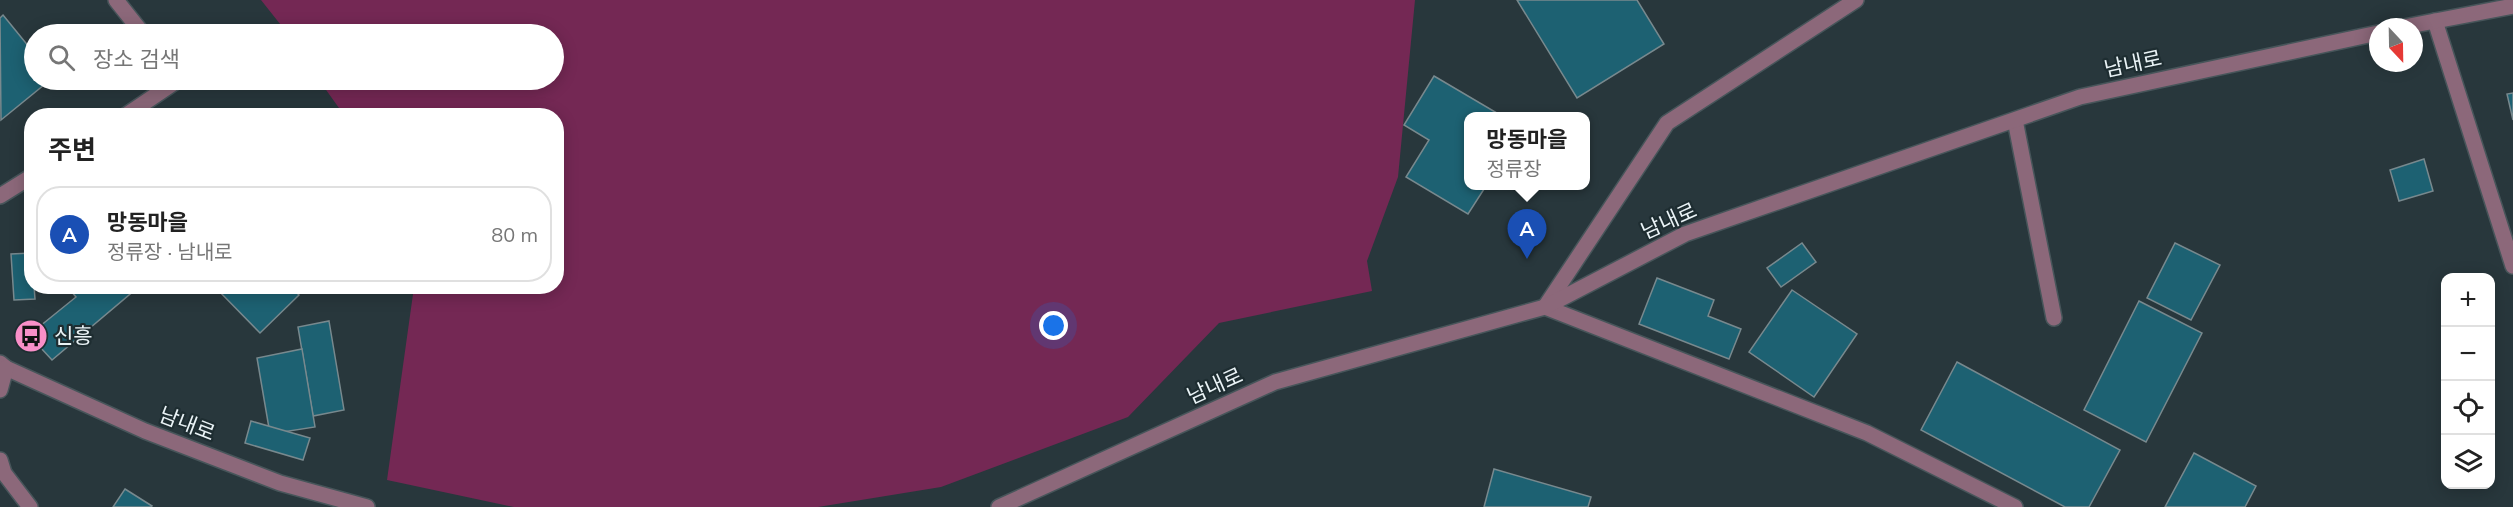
<!DOCTYPE html>
<html lang="ko">
<meta charset="utf-8">
<style>
body{margin:0;font-family:Mulish,"Noto Sans KR",sans-serif;background:#f6f6f6;color:#222}
.controls{position:absolute;right:18px;bottom:18px;display:grid;overflow:hidden;border-radius:12px;box-shadow:0 3px 15px #0003}
.controls button{width:54px;height:54px;display:grid;place-items:center;padding:0;border:0;border-bottom:2px solid #e0e0e0;background:#fff;color:#222;font:30px sans-serif}
.compass{position:absolute;left:2369px;top:18px;width:54px;height:54px;border-radius:50%;background:#fff;box-shadow:0 3px 15px #0003;rotate:158deg}
.you{position:absolute;left:1054px;top:326px;width:21px;height:21px;margin:-15px;border:4px solid #fff;border-radius:50%;background:#1a73e8;box-shadow:0 0 0 9px #1a73e833}
.badge{display:grid;place-items:center;width:39px;height:39px;border-radius:50%;background:#83536d;color:#fff;font-size:20px;font-weight:700}
.pin{position:absolute;translate:-50% -50px;filter:drop-shadow(0 2px 3px #0008)}
.pin::after{content:'';position:absolute;top:32px;width:21px;height:18px;background:inherit;clip-path:polygon(0 0,100% 0,50% 100%)}
.popup{position:absolute;left:1464px;top:112px;width:126px;height:78px;box-sizing:border-box;display:grid;place-content:center;border-radius:12px;background:#fff;filter:drop-shadow(0 2px 4px #0005);font-size:20px;white-space:nowrap;color:#767676}
.popup b{font-size:22px;color:#222}
.popup::after{content:'';position:absolute;left:50%;top:100%;margin-left:-12px;border:12px solid transparent;border-top-color:#fff}
.list{margin:0;padding:0;list-style:none}
h2{display:flex;justify-content:space-between;align-items:center;height:78px;margin:0;padding:0 24px;font-size:26px}
h2 small{font-size:20px;font-weight:400;color:#767676}
.list li{display:grid;grid-template-columns:39px 1fr auto;gap:18px;align-items:center;box-sizing:border-box;height:96px;margin:0 12px 12px;padding:0 12px;border:2px solid #e0e0e0;border-radius:24px}
.list b{display:block;font-size:22px;white-space:nowrap}
.list p{margin:0;font-size:20px;white-space:nowrap;color:#767676}
.list em{font-size:20px;font-style:normal;color:#767676}
.icon{flex:none;width:33px;height:33px;fill:none;stroke:currentColor;stroke-width:2;stroke-linecap:round;stroke-linejoin:round}
.map{position:relative;flex:none;width:2513px;height:507px;overflow:hidden}
.search{position:absolute;background:#fff;box-shadow:0 3px 15px #0003;left:24px;top:24px;width:540px;height:66px;display:flex;align-items:center;gap:15px;box-sizing:border-box;padding:0 21px;border-radius:33px;color:#767676;font-size:22px}
.panel{position:absolute;background:#fff;box-shadow:0 3px 15px #0003;left:24px;top:108px;width:540px;height:186px;border-radius:24px}
.map>svg:first-child{display:block}
</style>
<div class="map">
<svg width="2513" height="507" viewBox="0 0 2513 507">
<rect width="100%" height="100%" fill="#28373c"/>
<polygon fill="#742854" points="261,0 1415,0 1398,177 1367,261 1372,291 1219,323 1128,417 941,487 818,507 514,507 387,480 414,287 556,286 556,116 344,115 319,80 554,80 554,34 288,34"/>
<g fill="#1d6172" stroke="#78898e" stroke-width="1.5">
<polygon points="1517,0 1637,0 1664,44 1577,98"/>
<polygon points="3,15 34,53 34,80 50,80 1,120 0,18"/>
<polygon points="1434,76 1502,116 1468,116 1468,186 1486,186 1468,214 1406,177 1429,140 1404,125"/>
<polygon points="2513,93 2513,120 2507,94"/>
<polygon points="2424,159 2433,191 2399,201 2390,170"/>
<polygon points="1802,243 1816,262 1781,287 1767,268"/>
<polygon points="2175,243 2220,265 2191,320 2147,298"/>
<polygon points="32,253 32,286 34,286 35,299 14,300 11,254"/>
<polygon points="1657,278 1714,300 1708,316 1741,329 1729,359 1639,324"/>
<polygon points="67,286 134,286 136,289 52,360 29,335 76,297"/>
<polygon points="214,286 290,286 299,295 260,333"/>
<polygon points="1792,290 1857,334 1814,397 1749,352"/>
<polygon points="2139,301 2202,333 2146,442 2084,410"/>
<polygon points="329,321 344,410 313,416 298,327"/>
<polygon points="302,349 315,427 270,434 257,358"/>
<polygon points="1957,362 2120,450 2089,507 2065,507 1921,430"/>
<polygon points="251,421 310,438 303,460 245,443"/>
<polygon points="2194,453 2256,486 2245,507 2165,507"/>
<polygon points="1494,469 1591,497 1588,507 1484,507"/>
<polygon points="125,489 152,506 151,507 113,507"/>
</g>
<g fill="none" stroke-linecap="round" stroke-linejoin="round">
<g stroke="#47555a" stroke-width="18">
<g id="minor">
<polyline points="116,0 143,34"/>
<polyline points="1856,0 1667,123 1545,307 1867,433 2015,507"/>
<polyline points="2435,21 2513,266"/>
<polyline points="2404,27 2513,6"/>
<polyline points="125,116 178,80"/>
<polyline points="2015,120 2054,318"/>
<polyline points="0,196 32,176"/>
<polyline points="0,363 6,368 145,431 280,483 367,507"/>
<polyline points="0,390 6,368"/>
<polyline points="0,460 4,473 30,507"/>
<polyline points="999,507 1275,382 1545,307 1685,234 2080,97 2378,33"/>
</g>
</g>
<use href="#minor" stroke="#8c687a" stroke-width="15"/>
</g>
<defs>
<g id="bus-disc" transform="scale(1.725)"><circle r="9.5" fill="#f98fc8" stroke="#1e2d31"/><path d="M-5-6H5V4H4V6H2V4H-2V6H-4V4H-5ZM-3.5-4V0h7V-4ZM-3.5 1.2v1.5H-2V1.2ZM2 1.2v1.5H3.5V1.2Z" fill="#111"/></g>
</defs>
<g fill-rule="evenodd">
<use href="#bus-disc" x="31" y="336"/>
</g>
<g text-anchor="middle" stroke-width="4.5" stroke-linejoin="round" paint-order="stroke">
<g font-size="21" fill="#eaf3f6" stroke="#1e2d31">
<text transform="translate(2133 64) rotate(-12)" y="7">남내로</text>
<text transform="translate(1669 221) rotate(-24)" y="7">남내로</text>
<text transform="translate(1215 386) rotate(-24)" y="7">남내로</text>
<text transform="translate(187 424) rotate(21)" y="7">남내로</text>
</g>
<g font-size="21" fill="#eaf3f6" stroke="#1e2d31" text-anchor="start">
<text x="54" y="343">신흥</text>
</g>
</g>
</svg>
<div class="controls">
<button>+</button>
<button>−</button>
<button><svg class="icon" aria-label="locate" viewBox="0 0 24 24"><circle cx="12" cy="12" r="6"/><path d="M12 2v4M12 18v4M2 12h4M18 12h4"/></svg></button>
<button><svg class="icon" aria-label="layers" viewBox="0 0 24 24"><path d="M12 4l9 5-9 5-9-5zM3 14l9 5 9-5"/></svg></button>
</div>
<svg class="compass" viewBox="-18 -18 36 36"><path d="M0-13l5 13h-10z" fill="#e53935"/><path d="M0 13l5-13h-10z" fill="#767676"/></svg>
<div class="you"></div>
<div class="pin badge" style="left:1527px;top:259px;background:#1a4fb4">A</div>
<div class="popup"><b>망동마을</b>정류장</div>
<div class="search"><svg class="icon" aria-label="search" viewBox="0 0 24 24"><circle cx="10" cy="10" r="6"/><path d="M15 15l6 6"/></svg>장소 검색</div>
<section class="panel">
<h2>주변<small></small></h2>
<ul class="list">
<li><span class="badge" style="background:#1a4fb4">A</span><div><b>망동마을</b><p>정류장 · 남내로</p></div><em>80 m</em></li>
</ul>
</section>
</div>
